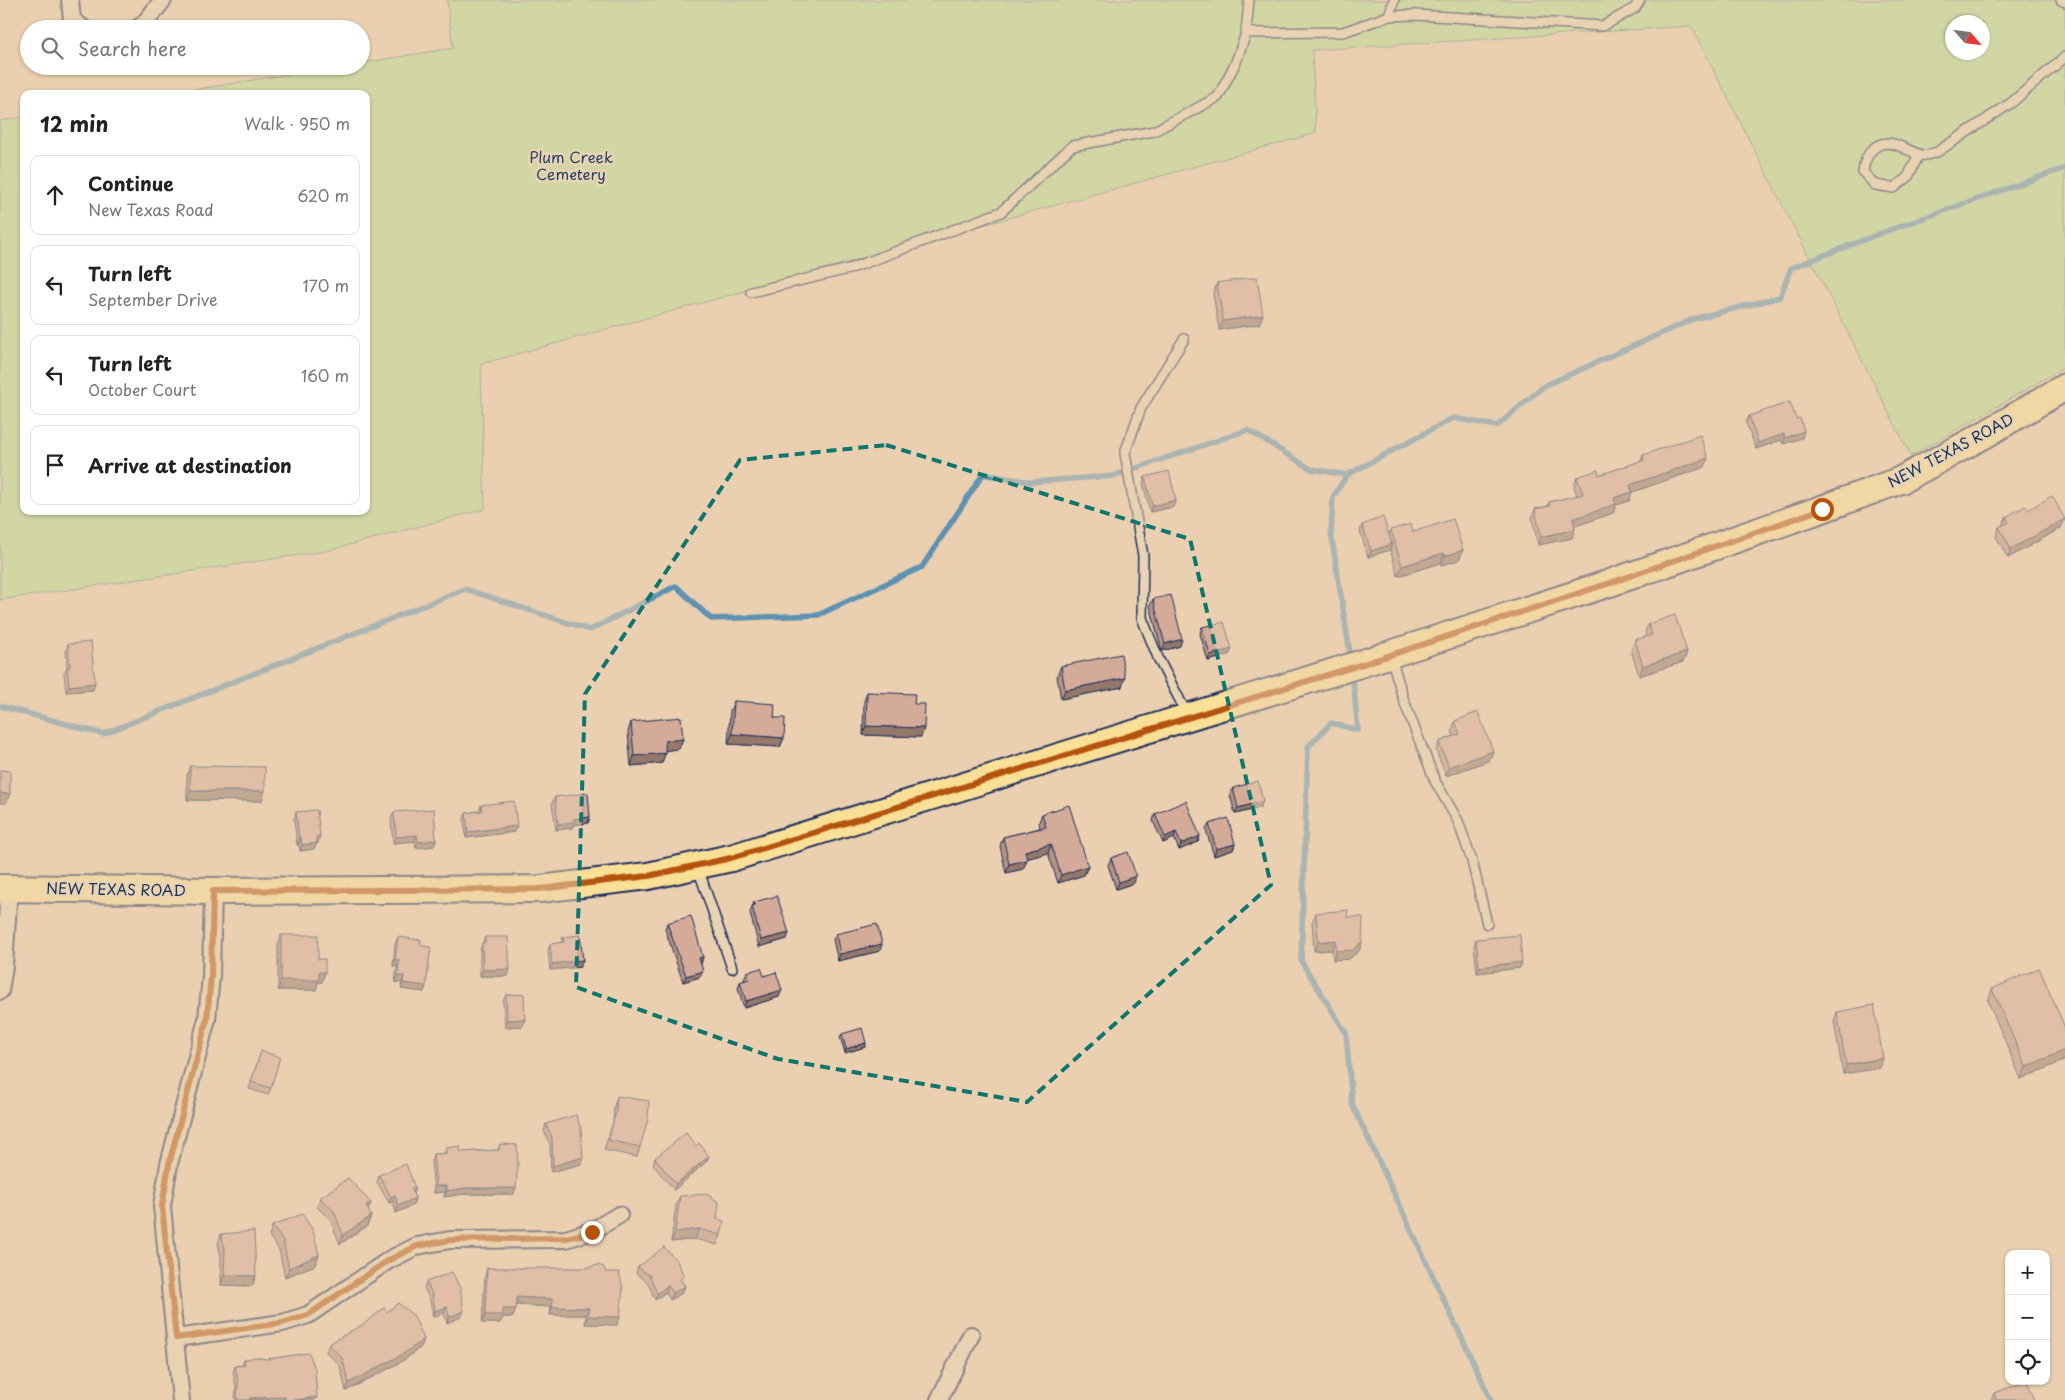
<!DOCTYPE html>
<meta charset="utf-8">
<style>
body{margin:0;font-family:"Playpen Sans",sans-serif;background:#f2f2f2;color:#222}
.controls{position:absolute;right:15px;bottom:15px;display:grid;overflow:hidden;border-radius:10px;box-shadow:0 1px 4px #0004}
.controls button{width:45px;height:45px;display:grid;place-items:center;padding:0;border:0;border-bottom:1px solid #e0e0e0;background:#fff;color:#222;font:25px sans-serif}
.compass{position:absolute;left:1945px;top:15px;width:45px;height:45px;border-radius:50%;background:#fff;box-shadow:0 1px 4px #0004;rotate:118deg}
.stop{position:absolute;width:15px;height:15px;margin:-11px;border:4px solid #b45309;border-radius:50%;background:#fff}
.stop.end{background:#b45309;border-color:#fff;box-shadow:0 1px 5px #0008}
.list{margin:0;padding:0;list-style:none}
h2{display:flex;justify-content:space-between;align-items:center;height:65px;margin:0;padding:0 20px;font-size:21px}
h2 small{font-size:16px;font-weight:400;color:#767676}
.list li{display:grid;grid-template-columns:32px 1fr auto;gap:15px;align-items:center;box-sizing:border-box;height:80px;margin:0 10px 10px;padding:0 10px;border:1px solid #e0e0e0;border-radius:10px}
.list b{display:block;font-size:19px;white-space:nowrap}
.list p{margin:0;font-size:16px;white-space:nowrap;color:#767676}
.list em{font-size:16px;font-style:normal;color:#767676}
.icon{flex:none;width:28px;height:28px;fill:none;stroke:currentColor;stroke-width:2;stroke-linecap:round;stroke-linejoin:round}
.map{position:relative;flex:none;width:2065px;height:1400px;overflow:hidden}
.search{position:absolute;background:#fff;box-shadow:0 1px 4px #0004;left:20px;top:20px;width:350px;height:55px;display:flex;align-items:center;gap:12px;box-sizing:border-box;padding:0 18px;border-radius:28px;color:#767676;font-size:19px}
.panel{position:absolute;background:#fff;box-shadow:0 1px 4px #0004;left:20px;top:90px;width:350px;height:425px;border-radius:10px}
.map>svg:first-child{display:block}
</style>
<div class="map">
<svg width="2065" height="1400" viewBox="0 0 2065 1400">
<rect width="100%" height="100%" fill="#ead0b0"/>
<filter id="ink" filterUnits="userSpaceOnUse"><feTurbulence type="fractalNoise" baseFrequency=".02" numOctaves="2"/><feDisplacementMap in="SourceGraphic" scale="10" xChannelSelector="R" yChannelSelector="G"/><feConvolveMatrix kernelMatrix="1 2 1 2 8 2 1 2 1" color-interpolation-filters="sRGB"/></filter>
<g filter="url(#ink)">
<path fill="#b6dd98" stroke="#68867b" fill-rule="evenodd" d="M447 0H2065V367L1911 456 1691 26 1312 50 1316 133 481 364 485 509 326 551 0 600V121L24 117V511H366V94H168L338 66H361V63L453 48ZM1952 22H1982V52H1952Z"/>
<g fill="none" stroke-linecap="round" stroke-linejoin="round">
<g stroke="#5e92b2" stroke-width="5.5">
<polyline points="1350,653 1331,533 1333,497 1347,475 1453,418 1497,426 1544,386 1693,319 1780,297 1791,268 1884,232 2065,168"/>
<polyline points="1353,680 1358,730 1331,723 1308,747 1301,961 1346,1033 1352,1104 1491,1400"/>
<polyline points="0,706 103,734 465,589 590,630 676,586 711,619 818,615 922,567 983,474 1030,482 1113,476 1248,430 1311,469 1347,475"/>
</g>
<g stroke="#1b2f5e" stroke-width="12">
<g id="service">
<polyline points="2061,0 2065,2"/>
<polyline points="1389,16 1394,0"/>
<polyline points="1246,33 1343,32 1389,16 1415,15 1603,26 1635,8 1640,0"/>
<path d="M1919 154 1908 177 1894 188 1875 185 1863 172C1864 162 1867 154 1874 148 1890 135 1907 152 1922 155 1927 156 1933 153 1937 152L2011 103 2065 57"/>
<polyline points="751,292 849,269 1001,212 1072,146 1154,131 1218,97 1236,62 1246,33 1249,0"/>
<polyline points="1184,339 1141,408 1125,453 1143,556 1142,618 1159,660 1187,714"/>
<polyline points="1391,657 1404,701 1435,781 1458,821 1472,861 1487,924"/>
<polyline points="698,868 732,968"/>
</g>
</g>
<g stroke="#1b2f5e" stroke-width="20">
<g id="minor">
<polyline points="70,0 72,20 84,29"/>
<polyline points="137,29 144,24 163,0"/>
<polyline points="0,991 4,966 9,888"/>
<polyline points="176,1338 282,1323 308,1315 389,1260 417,1246 450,1240 566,1239 592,1231 619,1215"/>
<polyline points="181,1400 162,1206 169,1164 207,1019 211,976 213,891"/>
<polyline points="939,1400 971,1335"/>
</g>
</g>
<g stroke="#1b2f5e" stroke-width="30">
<polyline id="primary" points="0,888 213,891 540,889 648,876 731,858 1363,663 1610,583 1822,509 1901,480 1984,435 2065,387"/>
</g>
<use href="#service" stroke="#e8d4b3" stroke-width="9"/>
<use href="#minor" stroke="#e8d4b3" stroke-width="16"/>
<use href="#primary" stroke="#fadf96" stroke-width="26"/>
</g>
<g fill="#b69384" stroke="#1b2f5e">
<polygon points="1217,283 1263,315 1259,324 1219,330 1213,293"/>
<polygon points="1749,416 1802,438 1783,444 1781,440 1756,449 1746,423"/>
<polygon points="1643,455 1705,467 1632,492 1629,501 1616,505 1613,513 1574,526 1572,538 1538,545 1532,518 1535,509 1548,506 1549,502 1577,496 1574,486 1577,477 1599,475 1641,461"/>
<polygon points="1145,477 1176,500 1173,507 1150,512 1143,483"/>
<polygon points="2028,510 2061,528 2008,558 1996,537 1999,527 2002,526 2006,517"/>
<polygon points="1362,525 1389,534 1391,530 1413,532 1463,550 1459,560 1441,565 1441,563 1398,576 1390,549 1368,557 1360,531"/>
<polygon points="1153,599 1180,646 1162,651 1150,606"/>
<polygon points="1648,624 1687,652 1683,662 1639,676 1631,650 1635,640 1646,637 1645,633"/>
<polygon points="1202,627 1232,649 1229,655 1208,661 1200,634"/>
<polygon points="68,644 93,690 66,692 64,673 67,667 66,651"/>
<polygon points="1061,666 1122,687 1061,699 1057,676"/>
<polygon points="867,692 914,704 921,737 863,735 864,701"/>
<polygon points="734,701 774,718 784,738 780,747 728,744 730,711"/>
<polygon points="1455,721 1490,760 1446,776 1436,751 1439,742 1454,736 1452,731"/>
<polygon points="631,722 679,749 665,750 665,753 662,763 631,766 628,732"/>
<polygon points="190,766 262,801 187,800 187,776"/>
<polygon points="1233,788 1263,801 1260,808 1235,814 1230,794"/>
<polygon points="555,797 590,817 588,823 573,825 572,828 556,830 552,803"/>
<polygon points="481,805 514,832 466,838 464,819 466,813 479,811"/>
<polygon points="296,812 318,843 317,843 314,849 300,851 299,844 297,845 294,819"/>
<polygon points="394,812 434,846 416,848 415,841 393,843 391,819"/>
<polygon points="1042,814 1088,866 1084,875 1058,883 1048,853 1026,859 1023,869 1006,873 1000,846 1003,837 1040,828 1039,822"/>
<polygon points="1155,814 1200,836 1198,842 1179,850 1174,838 1163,843 1153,821"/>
<polygon points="1209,824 1235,844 1233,850 1214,856 1206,830"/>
<polygon points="1111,858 1134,883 1116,889 1108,865"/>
<polygon points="754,902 787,939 759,947 750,913"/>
<polygon points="1316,913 1347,917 1362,942 1359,951 1349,959 1333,960 1332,950 1314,951 1312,922"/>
<polygon points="667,923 703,957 701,964 700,977 683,982 665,929"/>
<polygon points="836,934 880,951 838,961 833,940"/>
<polygon points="281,935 318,959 325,972 322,982 318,982 316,990 278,990 278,945"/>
<polygon points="398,937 421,946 424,992 401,989 402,983 395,982 397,966 393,966 395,944"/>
<polygon points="485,937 508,976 480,976 480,950"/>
<polygon points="563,937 583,960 580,967 550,970 548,950 550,944 561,943"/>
<polygon points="1476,939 1520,968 1477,973 1474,946"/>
<polygon points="747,972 764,976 779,997 744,1008 738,988 740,982 745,980 744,979"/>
<polygon points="1992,989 2065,1028 2065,1060 2021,1079 1988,1001"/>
<polygon points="506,995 525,1019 523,1026 505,1027 503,1001"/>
<polygon points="1837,1012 1883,1058 1880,1068 1843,1074 1834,1021"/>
<polygon points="842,1034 866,1043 865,1047 845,1053 840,1037"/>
<polygon points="259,1057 271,1088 268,1095 249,1089"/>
<polygon points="617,1096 640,1147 637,1157 604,1150 613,1122 614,1106"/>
<polygon points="546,1124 581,1164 551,1172 550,1144 544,1131"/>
<polygon points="500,1144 514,1194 463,1194 444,1197 445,1192 434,1193 431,1161 433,1154 444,1154 446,1148 461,1152 498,1150"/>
<polygon points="696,1146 709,1156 706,1162 674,1190 653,1165 655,1158"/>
<polygon points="379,1175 415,1188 413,1193 415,1198 413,1205 396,1213 393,1202 389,1203 377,1182"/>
<polygon points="680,1196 717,1219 721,1235 717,1245 695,1239 671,1242 676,1205"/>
<polygon points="320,1198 371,1203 368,1210 371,1216 367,1226 340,1244 330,1220 317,1207"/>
<polygon points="272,1226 319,1255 315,1265 285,1277 279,1250 269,1236"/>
<polygon points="221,1234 256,1276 252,1286 221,1285 221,1257 218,1243"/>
<polygon points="638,1267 681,1281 685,1286 682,1293 670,1300 666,1292 655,1300 648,1283 636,1273"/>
<polygon points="487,1268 605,1272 620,1317 617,1325 585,1324 586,1315 550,1315 551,1307 516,1305 513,1317 503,1317 500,1323 482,1323 485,1275"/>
<polygon points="426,1282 461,1317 447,1323 444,1313 433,1317 430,1300 424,1288"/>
<polygon points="387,1312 424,1339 421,1347 401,1362 346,1391 340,1366 326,1352 329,1344"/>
<polygon points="244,1360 317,1397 315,1400 235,1400 236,1388 233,1372 235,1366 242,1365"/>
<polygon points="1994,1393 2035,1400 1991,1400"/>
</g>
<g fill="#94786b" stroke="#1b2f5e">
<polygon points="1263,315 1259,324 1219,330 1223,321"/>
<polygon points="1804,431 1802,438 1783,444 1785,438"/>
<polygon points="1784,434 1781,440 1756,449 1758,443"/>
<polygon points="1708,458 1705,467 1627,494 1630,485"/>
<polygon points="1632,492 1629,501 1616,505 1613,513 1570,528 1573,519 1614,498"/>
<polygon points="1176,500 1173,507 1150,512 1152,506"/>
<polygon points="2065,519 2061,528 2008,558 2011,549"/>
<polygon points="1575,529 1572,538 1538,545 1541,537"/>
<polygon points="1392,544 1390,550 1368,557 1371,551"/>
<polygon points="1463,550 1459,560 1441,565 1445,556"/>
<polygon points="1444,553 1441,563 1398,576 1402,566"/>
<polygon points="1182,639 1180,646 1162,651 1165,644"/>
<polygon points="1232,649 1229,655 1208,661 1210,655"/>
<polygon points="1687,652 1683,662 1639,676 1643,666"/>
<polygon points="1125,678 1122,687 1061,699 1065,690"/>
<polygon points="95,683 93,690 66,692 69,686"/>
<polygon points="866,726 924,728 921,737 863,735"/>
<polygon points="732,734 784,738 780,747 728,744"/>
<polygon points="683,739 679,749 661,751 665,741"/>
<polygon points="1493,751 1490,760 1446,776 1449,767"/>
<polygon points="665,753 662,763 631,766 634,756"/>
<polygon points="190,791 265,791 262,801 187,800"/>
<polygon points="0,793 10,794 6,803 0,803"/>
<polygon points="1263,801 1260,808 1235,814 1238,808"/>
<polygon points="590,817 588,823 573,825 572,828 556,830 558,824 574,819"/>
<polygon points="517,826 514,832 466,838 468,832"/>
<polygon points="1176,832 1174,838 1163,843 1165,837"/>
<polygon points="417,835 415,841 393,843 396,837"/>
<polygon points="320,836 318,843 314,843 316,837"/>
<polygon points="1200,836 1198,842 1179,850 1181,844"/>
<polygon points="299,838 301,838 299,844 297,845"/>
<polygon points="436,840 434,846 416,848 418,842"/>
<polygon points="317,843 314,849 300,851 302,845"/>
<polygon points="1051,844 1048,853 1021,860 1025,851"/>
<polygon points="1235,844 1233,850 1214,856 1216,849"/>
<polygon points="1027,860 1023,869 1006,873 1009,864"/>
<polygon points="1088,866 1084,875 1058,883 1061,875"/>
<polygon points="1136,876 1134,883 1116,889 1119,882"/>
<polygon points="789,933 787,939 759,947 761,940"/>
<polygon points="1336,940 1332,950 1314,951 1318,942"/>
<polygon points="1362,942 1359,951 1349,959 1333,960 1336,951"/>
<polygon points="882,944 880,951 838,961 840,954"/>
<polygon points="703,957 701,963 697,965 699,958"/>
<polygon points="395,959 399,960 397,966 393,966"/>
<polygon points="583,960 580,967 550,970 552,964"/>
<polygon points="1522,962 1520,968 1477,973 1479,967"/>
<polygon points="510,969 508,976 480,976 483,970"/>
<polygon points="703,971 700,977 683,982 686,976"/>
<polygon points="319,972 325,972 322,982 318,982 316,990 278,990 281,980"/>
<polygon points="398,976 404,976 402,983 395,982"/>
<polygon points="403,983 426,986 424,992 401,989"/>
<polygon points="782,990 779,997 744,1008 746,1001"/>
<polygon points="525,1019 523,1026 505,1027 507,1020"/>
<polygon points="866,1043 865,1047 845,1053 846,1049"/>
<polygon points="2065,1050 2065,1060 2021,1079 2026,1067"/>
<polygon points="1883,1058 1880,1068 1843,1074 1846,1065"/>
<polygon points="709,1156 706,1162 674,1190 676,1184"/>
<polygon points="583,1157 581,1164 551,1172 553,1166"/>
<polygon points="436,1186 447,1186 445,1192 434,1193"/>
<polygon points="465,1188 516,1188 514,1194 463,1194 444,1197 447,1191"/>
<polygon points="395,1195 393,1202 389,1203 391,1197"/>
<polygon points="415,1198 413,1205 396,1213 398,1206"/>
<polygon points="371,1203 367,1213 366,1205"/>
<polygon points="371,1216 367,1226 340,1244 343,1235"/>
<polygon points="699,1229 695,1239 671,1242 675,1232"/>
<polygon points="319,1255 315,1265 285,1277 289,1268"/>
<polygon points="224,1275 256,1276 252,1286 221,1285"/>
<polygon points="668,1285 666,1292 655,1300 657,1294"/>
<polygon points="685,1286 682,1293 670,1300 673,1293"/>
<polygon points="517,1297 553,1299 551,1307 514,1304"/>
<polygon points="447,1307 444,1313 433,1317 435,1311"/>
<polygon points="552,1307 589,1308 586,1315 550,1315"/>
<polygon points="503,1309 516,1309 513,1317 503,1317 500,1323 482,1323 485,1315"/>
<polygon points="464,1311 461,1317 447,1323 449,1317"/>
<polygon points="588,1316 620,1317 617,1325 585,1324"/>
<polygon points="424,1339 421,1347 401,1362 346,1391 349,1383"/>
<polygon points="285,1397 284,1400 249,1400 250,1398"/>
<polygon points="317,1397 315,1400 296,1400"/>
</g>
<g fill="#d4ab99" stroke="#1b2f5e">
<polygon points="1257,277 1263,315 1223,321 1217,283"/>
<polygon points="1790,402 1796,419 1800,418 1804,431 1785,438 1784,434 1758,443 1749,416"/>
<polygon points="1700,435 1708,458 1630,485 1632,492 1614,498 1616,504 1573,519 1575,529 1541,537 1535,509 1550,506 1549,502 1583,494 1577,477 1598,470 1599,475 1644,460 1643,455"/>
<polygon points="1169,471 1176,500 1152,506 1145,477"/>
<polygon points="2052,496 2065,519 2011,549 1999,527 2009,522 2006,517 2025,506 2028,510"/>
<polygon points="1383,517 1392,544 1371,551 1362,525"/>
<polygon points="1453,519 1463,550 1445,556 1444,553 1402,566 1391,530 1410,524 1413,532"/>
<polygon points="1171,595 1182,639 1165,644 1153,599"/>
<polygon points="1675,615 1687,652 1643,666 1635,640 1652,635 1648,624"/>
<polygon points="1224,622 1232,649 1210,655 1202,627"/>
<polygon points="91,642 95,683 69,686 67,667 70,667 68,644"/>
<polygon points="1121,654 1125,678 1065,690 1061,666"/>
<polygon points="867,692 915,694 914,704 925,704 924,728 866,726"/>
<polygon points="734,701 775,704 774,718 785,718 784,738 732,734"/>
<polygon points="1478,712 1493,751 1449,767 1439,742 1460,734 1455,721"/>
<polygon points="681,717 683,739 665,741 665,753 634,756 631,722"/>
<polygon points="190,766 265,767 265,791 190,791"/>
<polygon points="0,770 10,771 10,794 0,793"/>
<polygon points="1258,781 1263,801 1238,808 1233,788"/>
<polygon points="588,793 590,817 574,819 574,822 558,824 555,797"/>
<polygon points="514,801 517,826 468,832 466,813 482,811 481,805"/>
<polygon points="1186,801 1200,836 1181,844 1176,832 1165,837 1155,814"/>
<polygon points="1069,805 1088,866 1061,875 1051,844 1025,851 1027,860 1009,864 1003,837 1046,827 1042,814"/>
<polygon points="434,809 436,840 418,842 417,835 396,837 394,812"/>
<polygon points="317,810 320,836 316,837 317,843 302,845 301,838 299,838 296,812"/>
<polygon points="1228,818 1235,844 1216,849 1209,824"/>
<polygon points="1128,852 1136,876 1119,882 1111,858"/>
<polygon points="777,896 789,933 761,940 752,906 755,905 754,902"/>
<polygon points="1348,910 1347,917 1363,917 1362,942 1353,950 1336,951 1336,940 1318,942 1316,913"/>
<polygon points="691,916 703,957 699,958 703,971 686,976 667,923"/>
<polygon points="877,924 882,944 840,954 836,934"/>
<polygon points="281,935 318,935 318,959 325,959 325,972 319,972 319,980 281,980"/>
<polygon points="580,935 583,960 552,964 550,944 564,942 563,937"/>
<polygon points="1520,935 1522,962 1479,967 1476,939"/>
<polygon points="398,937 421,940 421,946 431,947 426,986 403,983 404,976 398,976 399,960 395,959"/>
<polygon points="485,937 508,937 510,969 483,970 482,943 485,943"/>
<polygon points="761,968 764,976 776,972 782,990 746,1001 740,982 749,979 747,972"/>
<polygon points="2039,968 2065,1028 2065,1050 2026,1067 1992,989"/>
<polygon points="524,994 525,1019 507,1020 506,995"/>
<polygon points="1874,1005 1883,1058 1846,1065 1837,1012"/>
<polygon points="862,1028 866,1043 846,1049 842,1034"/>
<polygon points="261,1051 280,1057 271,1088 251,1082"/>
<polygon points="617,1096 649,1101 648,1119 640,1147 608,1140 616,1112"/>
<polygon points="576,1115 581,1129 583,1157 553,1166 552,1138 546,1124"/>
<polygon points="686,1133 696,1146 699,1143 709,1156 676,1184 655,1158"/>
<polygon points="500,1144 517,1145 518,1164 516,1188 465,1188 447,1191 447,1186 436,1186 433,1154 447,1154 446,1148 460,1146 461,1152 499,1150"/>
<polygon points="406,1164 415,1188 411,1188 415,1198 398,1206 395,1195 391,1197 379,1175"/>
<polygon points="348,1178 371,1203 366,1205 371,1216 343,1235 334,1211 320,1198"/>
<polygon points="706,1194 719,1202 717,1219 724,1221 721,1235 699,1229 675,1232 680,1196"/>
<polygon points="302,1214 313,1230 319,1255 289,1268 283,1241 272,1226"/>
<polygon points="254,1231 256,1276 224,1275 225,1248 221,1234"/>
<polygon points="664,1247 677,1261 684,1276 680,1279 685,1286 673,1293 668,1285 657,1294 650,1276 638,1267"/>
<polygon points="598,1265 604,1267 605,1272 619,1272 623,1289 620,1317 588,1316 589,1308 552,1307 553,1299 517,1297 516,1309 503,1309 503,1315 485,1315 487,1268 585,1268"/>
<polygon points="452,1272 460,1288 464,1311 449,1317 447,1307 435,1311 432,1293 426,1282"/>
<polygon points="398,1303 414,1316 424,1339 403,1354 349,1383 342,1358 329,1344 365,1323 384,1308 387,1312"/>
<polygon points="309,1353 315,1369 317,1397 296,1400 285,1400 285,1397 250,1398 250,1400 237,1400 238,1381 235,1366 245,1365 244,1360 255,1357 267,1359"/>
<polygon points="2027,1381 2035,1400 1996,1400 1994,1393"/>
</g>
</g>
<g fill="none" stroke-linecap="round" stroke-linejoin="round" filter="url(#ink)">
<polyline stroke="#b45309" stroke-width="6" points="592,1232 566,1238 450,1240 417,1246 389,1260 308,1315 282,1323 176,1338 162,1206 169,1164 207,1019 211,976 213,891 540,889 648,876 731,858 1363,664 1610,583 1822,509"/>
</g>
<path d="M0 0H2065V1400H0ZM886 445 1190 539 1271 885 1027 1102 778 1059 576 987 585 694 740 460Z" fill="#ead0b0" fill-opacity=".55" fill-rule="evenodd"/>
<path fill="none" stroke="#0f766e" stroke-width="4" stroke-dasharray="10 6" stroke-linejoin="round" d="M886 445 1190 539 1271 885 1027 1102 778 1059 576 987 585 694 740 460Z"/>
<g text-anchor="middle" stroke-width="5" stroke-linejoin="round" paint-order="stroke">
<g font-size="15" fill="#2a4064" stroke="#e8d4b3">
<text x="571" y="163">Plum Creek<tspan x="571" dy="17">Cemetery</tspan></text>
</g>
<g font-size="15" fill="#1b2f5e" stroke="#e8d4b3">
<text transform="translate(1951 451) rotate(-28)" y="5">NEW TEXAS ROAD</text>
<text transform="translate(116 890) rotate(1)" y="5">NEW TEXAS ROAD</text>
</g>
</g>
</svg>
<div class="controls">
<button>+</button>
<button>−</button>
<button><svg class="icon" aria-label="locate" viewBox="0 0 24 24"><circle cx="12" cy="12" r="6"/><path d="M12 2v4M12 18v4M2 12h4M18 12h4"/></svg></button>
</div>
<svg class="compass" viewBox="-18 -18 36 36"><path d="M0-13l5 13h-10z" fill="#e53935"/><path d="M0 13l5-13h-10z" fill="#767676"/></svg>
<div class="stop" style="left:1822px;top:509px"></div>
<div class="stop end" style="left:592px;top:1232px"></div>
<div class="search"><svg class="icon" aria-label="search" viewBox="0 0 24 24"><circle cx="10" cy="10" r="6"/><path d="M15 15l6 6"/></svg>Search here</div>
<section class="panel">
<h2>12 min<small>Walk · 950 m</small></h2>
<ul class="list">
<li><svg class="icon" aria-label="ahead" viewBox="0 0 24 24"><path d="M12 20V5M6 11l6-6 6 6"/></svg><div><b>Continue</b><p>New Texas Road</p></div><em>620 m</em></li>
<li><svg class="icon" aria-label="left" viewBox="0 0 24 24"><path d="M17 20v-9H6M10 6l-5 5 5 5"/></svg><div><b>Turn left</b><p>September Drive</p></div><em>170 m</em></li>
<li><svg class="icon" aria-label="left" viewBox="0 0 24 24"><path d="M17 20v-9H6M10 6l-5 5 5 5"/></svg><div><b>Turn left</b><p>October Court</p></div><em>160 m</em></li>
<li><svg class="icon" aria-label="arrive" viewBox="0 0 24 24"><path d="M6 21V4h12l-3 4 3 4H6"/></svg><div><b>Arrive at destination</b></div></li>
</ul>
</section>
</div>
